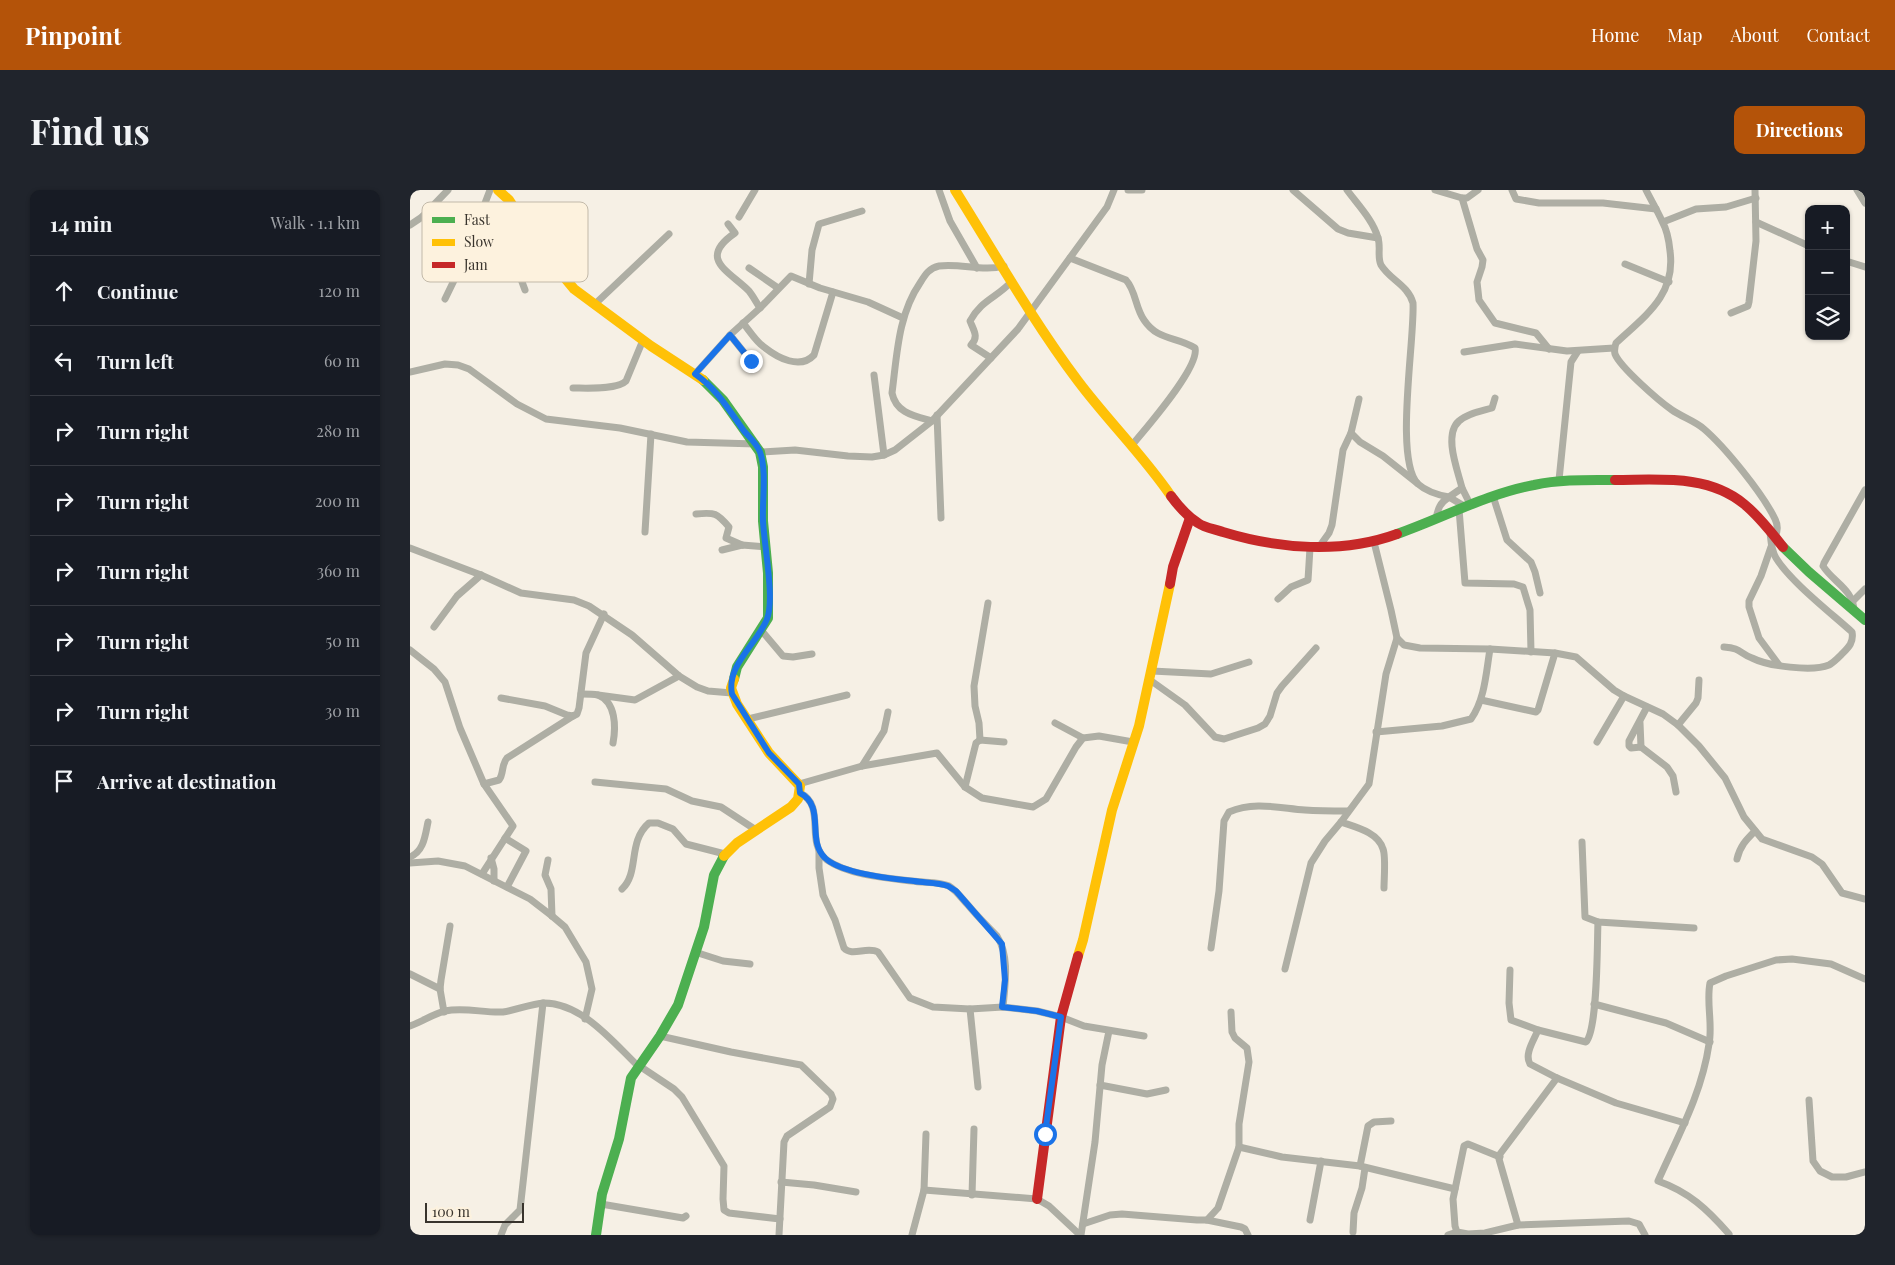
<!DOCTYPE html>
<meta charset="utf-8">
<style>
body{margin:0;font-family:"Playfair Display",serif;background:#20242c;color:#f1f3f6}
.controls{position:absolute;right:15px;top:15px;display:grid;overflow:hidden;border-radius:10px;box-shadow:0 1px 4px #0004}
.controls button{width:45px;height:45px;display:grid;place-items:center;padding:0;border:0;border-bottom:1px solid #363941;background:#171b24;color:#f1f3f6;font:25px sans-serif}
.scale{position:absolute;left:15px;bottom:12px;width:99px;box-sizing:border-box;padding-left:5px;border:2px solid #39342d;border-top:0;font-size:14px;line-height:18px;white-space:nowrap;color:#39342d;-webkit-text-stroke:4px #fdf2de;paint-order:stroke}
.stop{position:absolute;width:15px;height:15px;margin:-11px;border:4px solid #1a73e8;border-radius:50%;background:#fff}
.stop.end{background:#1a73e8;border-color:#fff;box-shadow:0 1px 5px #0008}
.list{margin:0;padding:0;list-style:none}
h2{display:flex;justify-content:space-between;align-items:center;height:65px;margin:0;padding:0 20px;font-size:21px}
h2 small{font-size:16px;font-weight:400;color:#9ea1a6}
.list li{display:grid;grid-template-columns:32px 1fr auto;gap:15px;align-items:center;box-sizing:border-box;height:70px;padding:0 20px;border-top:1px solid #363941}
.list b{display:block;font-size:19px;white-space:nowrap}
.list em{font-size:16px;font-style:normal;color:#9ea1a6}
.icon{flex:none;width:28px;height:28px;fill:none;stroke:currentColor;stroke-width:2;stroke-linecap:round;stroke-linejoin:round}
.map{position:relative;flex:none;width:1455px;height:1045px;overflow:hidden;border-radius:10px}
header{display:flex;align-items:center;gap:30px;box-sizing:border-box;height:70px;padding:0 25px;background:#b45309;color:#fff}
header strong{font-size:24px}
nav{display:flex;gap:28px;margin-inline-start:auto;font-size:18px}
.intro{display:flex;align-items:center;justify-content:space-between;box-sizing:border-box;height:120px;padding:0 30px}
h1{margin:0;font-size:35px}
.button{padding:12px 22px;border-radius:10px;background:#b45309;color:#fff;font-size:18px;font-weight:700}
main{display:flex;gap:30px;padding:0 30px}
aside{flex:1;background:#171b24;border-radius:10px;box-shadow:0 1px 4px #0004}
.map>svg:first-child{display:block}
</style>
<header>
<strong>Pinpoint</strong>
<nav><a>Home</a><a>Map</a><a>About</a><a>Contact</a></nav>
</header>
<div class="intro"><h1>Find us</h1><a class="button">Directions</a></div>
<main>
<aside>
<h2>14 min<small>Walk · 1.1 km</small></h2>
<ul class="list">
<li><svg class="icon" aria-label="ahead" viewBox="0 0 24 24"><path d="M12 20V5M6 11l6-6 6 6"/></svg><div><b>Continue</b></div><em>120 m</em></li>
<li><svg class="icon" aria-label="left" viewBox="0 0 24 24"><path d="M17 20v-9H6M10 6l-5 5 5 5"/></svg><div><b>Turn left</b></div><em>60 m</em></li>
<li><svg class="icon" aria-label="right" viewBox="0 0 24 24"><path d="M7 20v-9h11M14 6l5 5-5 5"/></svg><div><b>Turn right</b></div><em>280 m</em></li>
<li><svg class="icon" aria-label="right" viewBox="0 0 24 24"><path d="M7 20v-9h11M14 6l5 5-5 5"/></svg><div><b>Turn right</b></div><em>200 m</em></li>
<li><svg class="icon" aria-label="right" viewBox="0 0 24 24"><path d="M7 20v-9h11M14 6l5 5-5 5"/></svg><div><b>Turn right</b></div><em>360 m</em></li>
<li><svg class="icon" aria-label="right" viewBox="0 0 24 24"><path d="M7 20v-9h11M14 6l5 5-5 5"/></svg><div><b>Turn right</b></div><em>50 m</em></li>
<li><svg class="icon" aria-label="right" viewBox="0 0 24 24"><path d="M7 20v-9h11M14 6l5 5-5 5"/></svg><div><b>Turn right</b></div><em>30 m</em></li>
<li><svg class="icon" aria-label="arrive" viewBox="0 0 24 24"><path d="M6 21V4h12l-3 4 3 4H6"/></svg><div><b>Arrive at destination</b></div></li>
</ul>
</aside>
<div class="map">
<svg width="1455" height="1045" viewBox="0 0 1455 1045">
<rect width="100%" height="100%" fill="#f6f0e5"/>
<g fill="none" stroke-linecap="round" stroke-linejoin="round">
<g stroke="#aeaea4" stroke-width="7">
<polyline points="529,0 540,31 567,78"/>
<polyline points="718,0 732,0"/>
<polyline points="883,0 928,39 938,43 968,48"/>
<path d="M937 0C948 15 963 30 968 48 971 57 967 67 971 75 980 90 998 95 1003 113 1005 149 984 270 1008 294 1017 302 1028 305 1039 307L1052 298 1060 314"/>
<polyline points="1025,0 1052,8 1057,8 1068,0"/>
<polyline points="1102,0 1106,9 1129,13 1193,13 1246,19"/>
<path d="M1236 0C1241 10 1247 20 1252 31 1257 40 1259 50 1260 61 1266 105 1236 125 1206 153 1205 156 1204 160 1205 164 1210 177 1249 211 1262 220 1272 227 1285 231 1294 239 1315 257 1353 304 1365 329 1368 335 1368 341 1365 347"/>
<polyline points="1447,0 1455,13"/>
<polyline points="1052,8 1067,59 1073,70 1072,77 1067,92 1069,110 1085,133 1126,143 1139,159"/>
<polyline points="12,27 59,55"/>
<polyline points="329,27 345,0"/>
<polyline points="1253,32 1286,19 1316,17 1346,8"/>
<polyline points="1346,32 1399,56"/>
<path d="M318 34 325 43C287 69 319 81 339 101 343 106 346 112 350 118"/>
<polyline points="0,35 12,27 38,0"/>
<path d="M660 68 716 90C726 101 725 117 734 130 748 151 766 146 785 158 790 177 736 238 723 254"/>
<polyline points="1436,71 1455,77"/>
<polyline points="1215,74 1259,92"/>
<polyline points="339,78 368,98"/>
<polyline points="399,94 402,60 409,34 452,21"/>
<polyline points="115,100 108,81 109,79 130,58"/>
<polyline points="35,109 51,76 80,0"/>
<polyline points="184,115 259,44"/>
<polyline points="1321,123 1338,116 1339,112 1346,51 1345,0"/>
<path d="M333 133C339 140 346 152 354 157 368 168 390 180 404 165L423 102"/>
<polyline points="320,145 341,171"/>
<polyline points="1054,162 1105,154 1157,161 1204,158"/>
<path d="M581 168 561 155C569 147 564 141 560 131 571 110 588 107 602 91"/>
<polyline points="0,182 35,174 48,175 59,179 107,214 136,229 210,238 277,252 346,254"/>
<polyline points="285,184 320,145 350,118 381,86 410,98 458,112 493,128"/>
<polyline points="464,185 474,265"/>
<path d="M163 198C176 198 207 200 216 191L233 150"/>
<polyline points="949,209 941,243 950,252 973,266 1007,293"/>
<polyline points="527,225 531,328"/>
<path d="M522 231C504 226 486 223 482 203 487 165 488 125 510 93 515 85 519 78 529 76 551 73 573 82 594 76"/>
<polyline points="350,262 385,260 438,266 462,267 474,265 485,260 522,231 608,139 697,17 704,0"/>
<polyline points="1149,290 1161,172 1168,161"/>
<path d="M1052 298C1048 281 1033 245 1049 231 1058 223 1072 221 1082 218L1085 208"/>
<polyline points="1083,306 1097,350 1121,372 1125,382 1130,403"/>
<polyline points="1049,319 1055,393 1104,394 1113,397 1120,420 1121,462"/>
<path d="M286 324C305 322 307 323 319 337L316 348 332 355"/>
<path d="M1026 329C1028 318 1030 313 1039 307L1054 316"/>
<polyline points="235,342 241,244"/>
<polyline points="964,352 981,420 987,448 994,455 1010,458 1080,459 1145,463 1166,467 1204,500 1214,506 1253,524 1268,535 1289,556 1315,588 1334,627 1352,649 1402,667 1412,674 1432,703 1455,709"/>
<polyline points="909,357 919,343 922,335 933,260 941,243"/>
<polyline points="1361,357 1351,386 1339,411 1339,417 1349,448 1369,475"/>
<polyline points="0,358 71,385 111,403 164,410 179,416 222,445 269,486 287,497 298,501 322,503"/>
<polyline points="312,360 332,355 356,357"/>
<polyline points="868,409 881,397 898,390 900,358"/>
<polyline points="1443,411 1455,399"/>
<path d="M1444 421C1444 400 1423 392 1413 376L1414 373 1455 300"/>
<polyline points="24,437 47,406 71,385"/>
<polyline points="351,440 373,466 383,467 402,464"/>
<path d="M1314 457C1331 458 1329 463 1342 468 1358 476 1402 482 1419 475 1423 473 1427 469 1431 465 1438 458 1444 453 1442 442 1421 423 1380 391 1366 368 1361 360 1361 351 1360 342"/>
<polyline points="0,460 24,479 35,492 50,538 74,594 103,636 72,684"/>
<polyline points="742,481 801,484 839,472"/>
<polyline points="740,490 775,515 805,547 814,549 848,538 855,534 860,526 867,503 872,496 906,458"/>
<path d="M171 504C176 504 183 504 188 505 206 512 206 537 203 553"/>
<polyline points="188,505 225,510 269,486"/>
<polyline points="91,508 135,516 157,525 163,526 167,524 169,518 176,463 194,424"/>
<polyline points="1071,510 1126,522 1128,520 1145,463"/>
<polyline points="1237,517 1219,551 1219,556 1221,558 1231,557 1257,577 1263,586 1266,602"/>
<polyline points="338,529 437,505"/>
<polyline points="645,533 673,548"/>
<polyline points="1230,533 1231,557"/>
<polyline points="1268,535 1286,513 1288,508 1289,490"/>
<path d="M966 542 1032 536 1061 529C1075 509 1076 483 1080 459"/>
<polyline points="570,550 569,533 565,516 564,496 578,413"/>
<polyline points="1187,552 1214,506"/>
<polyline points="452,576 474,541 478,522"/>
<polyline points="185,592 256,599 282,611 311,617 346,640"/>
<path d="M74 594 89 590C94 584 91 575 97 568L163 526"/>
<polyline points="389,594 452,576 527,563 555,597 572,608 623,617 636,609 666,557 673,548 689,546 723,552"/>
<polyline points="555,597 566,553 570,550 594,552"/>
<path d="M390 603C417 616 394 653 417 670 438 685 476 688 502 691 513 693 529 691 539 696 547 701 552 709 558 715 567 726 577 736 587 746 600 767 595 794 593 817"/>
<path d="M931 632C945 637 968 642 973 659 976 666 974 689 974 698"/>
<polyline points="95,648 116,661 97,697"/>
<polyline points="1172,652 1175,727 1188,732 1284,738"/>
<path d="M409 661V678L413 705 425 730 434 758C442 767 457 756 468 762L500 808 523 817 560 819 593 817 627 821 651 827 674 836 734 846"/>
<path d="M0 667C14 661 15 646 18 632"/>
<polyline points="81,668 84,679 84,691"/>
<path d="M1327 669C1330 656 1336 650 1345 641"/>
<polyline points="138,670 135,685 141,699 142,726"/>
<polyline points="0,673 28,671 55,676 120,709 142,726 155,737 176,772 182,799 175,829"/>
<path d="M212 699C230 682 217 652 239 633H248L263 639 276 654 315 664"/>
<path d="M801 758 809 701 814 631 819 622C844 611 869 618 895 620 909 621 924 621 938 621"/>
<polyline points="285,762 313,771 340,774"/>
<polyline points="875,779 901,673 915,651 931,632 959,594 976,484 987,448"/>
<path d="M1100 780 1099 813 1101 830 1128 840 1176 852C1188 839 1187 753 1188 732"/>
<polyline points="0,784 30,799"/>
<polyline points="1184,814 1256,833 1300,852"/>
<polyline points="560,819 568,897"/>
<polyline points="34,822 30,799 31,790 40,736"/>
<path d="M0 836C12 832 23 824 35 821 54 817 74 823 93 822 107 820 120 814 134 813 172 813 203 852 228 876"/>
<path d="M1128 840C1124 850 1114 864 1120 874L1147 888 1206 913 1275 933"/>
<polyline points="250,846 321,862 391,875 421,904 423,909 420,917 377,946 374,952 369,1045"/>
<polyline points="228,875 264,899 272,907 314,976 313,1009 314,1020 319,1023 370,1029"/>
<polyline points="690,895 737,904 756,900"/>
<polyline points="1399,910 1403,971 1410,981 1422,987 1436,987 1455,982"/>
<polyline points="829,957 872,967 950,976 1045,999"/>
<polyline points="1090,967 1058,954 1054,956 1043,1009 1045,1036 1047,1042 1058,1044 1075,1043 1108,1035 1219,1031 1229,1034 1235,1045"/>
<polyline points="950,976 958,936 964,932 981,931"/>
<polyline points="371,992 404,995 446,1002"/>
<polyline points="514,1000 627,1009 639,1016 670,1045"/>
<polyline points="562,1005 564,939"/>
<polyline points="191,1014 273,1028 276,1026"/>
<polyline points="797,1030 831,1037 835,1039 838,1045"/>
<polyline points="900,1030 911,971"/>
<polyline points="673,1034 700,1025 712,1024 787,1030 797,1030 808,1018 829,957 829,934 839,872 837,858 825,848 822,842 821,822"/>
<polyline points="1108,1035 1089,969 1090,964 1147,888"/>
<polyline points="943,1042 944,1023 952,998 955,978"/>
<path d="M1319 1044C1297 1019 1279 1002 1248 991 1268 946 1292 903 1299 854 1303 834 1296 813 1300 793L1316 786 1366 770 1382 769 1421 774 1455 789"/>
<polyline points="91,1045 95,1035 110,1020 133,813"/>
<polyline points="502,1045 514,1000 516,944"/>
<polyline points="671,1045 685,952 692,875 699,841"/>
<polyline points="1038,1045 1047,1042"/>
</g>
<g stroke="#4caf50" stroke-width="10">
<polyline points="293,190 313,210 350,262 353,277 353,331 358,383 358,428 327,477 324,489"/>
<path d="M987 344C1033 328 1076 304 1124 295 1151 289 1178 290 1205 290"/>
<polyline points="1373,357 1399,382 1455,430"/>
<polyline points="186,1045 192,1004 209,949 221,888 250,846 268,815 294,737 304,685 314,666"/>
</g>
<g stroke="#ffc107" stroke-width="10">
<polyline points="88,0 99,10 130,58 164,99 241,156 293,190"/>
<path d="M545 0C585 64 623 131 668 191 698 231 733 265 761 306"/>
<polyline points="314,666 327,653 381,617 388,609 390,596 359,563 327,514 321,498 324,489"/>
<polyline points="668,766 673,750 702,620 729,536 760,394"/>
</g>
<g stroke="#c62828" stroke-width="10">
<path d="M1205 290C1249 290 1298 284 1334 314 1349 326 1361 342 1373 357"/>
<path d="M761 306C769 317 777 326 788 333 795 338 805 339 813 342 869 359 932 364 987 344"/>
<polyline points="760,394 763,377 780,328"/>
<polyline points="627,1009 651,827 668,766"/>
</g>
</g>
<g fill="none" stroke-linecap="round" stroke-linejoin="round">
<path stroke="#1a73e8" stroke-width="6" d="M341 171 320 145 285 184C307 199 319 220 334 241 340 248 347 254 350 262 357 281 352 311 353 331 354 355 365 409 357 429 348 453 316 475 322 504L359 563 389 594 390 603C416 616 396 650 415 668 430 683 482 689 504 691 515 693 527 692 538 696L546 701 592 754 595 790 592 817 627 821 651 827 635 944"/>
</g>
<rect x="12" y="12" width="166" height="80" rx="8" fill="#fdf2de" stroke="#c2b9a9" stroke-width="1"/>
<rect x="22" y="27" width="23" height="6" fill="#4caf50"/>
<rect x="22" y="49" width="23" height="7" fill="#ffc107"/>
<rect x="22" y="72" width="23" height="6" fill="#c62828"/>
<g font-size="14" fill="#39342d">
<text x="54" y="35">Fast</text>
<text x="54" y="57">Slow</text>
<text x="54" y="80">Jam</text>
</g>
</svg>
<div class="controls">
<button>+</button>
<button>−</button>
<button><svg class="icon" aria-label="layers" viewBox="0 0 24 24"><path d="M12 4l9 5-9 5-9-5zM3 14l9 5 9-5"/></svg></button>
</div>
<div class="scale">100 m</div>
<div class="stop" style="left:635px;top:944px"></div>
<div class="stop end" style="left:341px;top:171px"></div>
</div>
</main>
